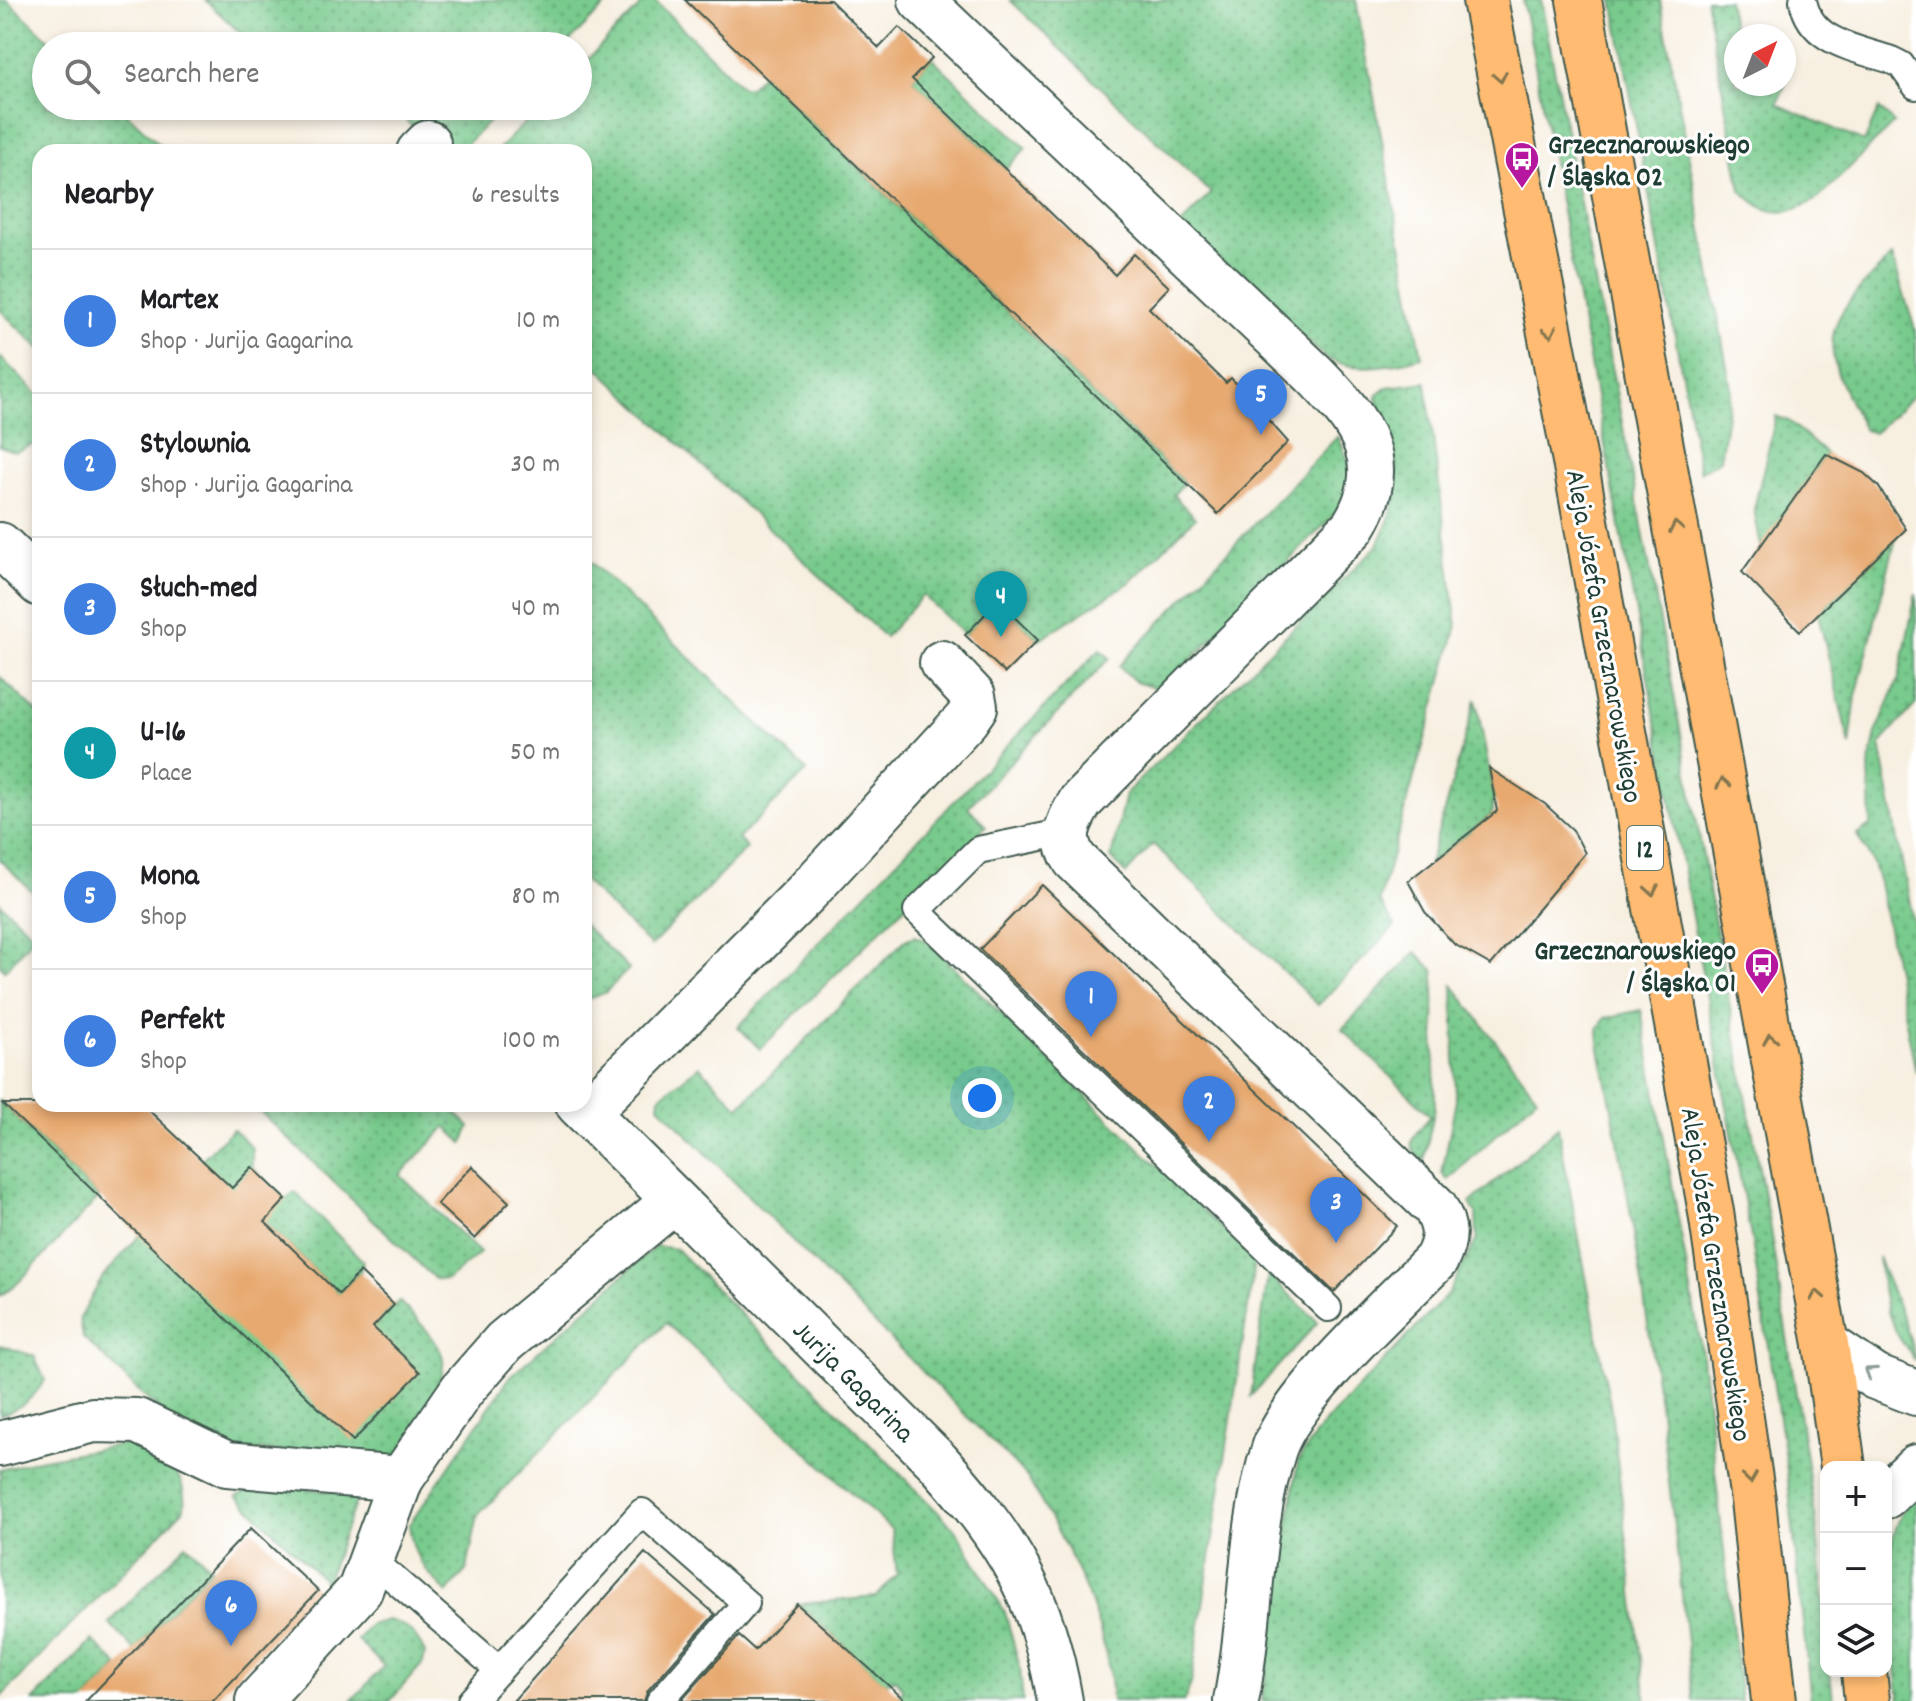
<!DOCTYPE html>
<meta charset="utf-8">
<style>
body{margin:0;font-family:Dekko,sans-serif;background:#f6f6f6;color:#202124}
.controls{position:absolute;right:24px;bottom:24px;display:grid;overflow:hidden;border-radius:16px;box-shadow:0 4px 12px #0003}
.controls button{width:72px;height:72px;display:grid;place-items:center;padding:0;border:0;border-bottom:2px solid #e0e0e0;background:#fff;color:#202124;font:40px sans-serif}
.compass{position:absolute;left:1724px;top:24px;width:72px;height:72px;border-radius:50%;background:#fff;box-shadow:0 4px 12px #0003;rotate:42deg}
.you{position:absolute;left:982px;top:1098px;width:28px;height:28px;margin:-20px;border:6px solid #fff;border-radius:50%;background:#1a73e8;box-shadow:0 0 0 12px #1a73e833}
.badge{display:grid;place-items:center;width:52px;height:52px;border-radius:50%;background:#b5179e;color:#fff;font-size:26px;font-weight:700}
.pin{position:absolute;translate:-50% -66px;filter:drop-shadow(0 2px 4px #0008)}
.pin::after{content:'';position:absolute;top:42px;width:28px;height:24px;background:inherit;clip-path:polygon(0 0,100% 0,50% 100%)}
.list{margin:0;padding:0;list-style:none}
h2{display:flex;justify-content:space-between;align-items:center;height:104px;margin:0;padding:0 32px;font-size:34px}
h2 small{font-size:26px;font-weight:400;color:#757577}
.list li{display:grid;grid-template-columns:52px 1fr auto;gap:24px;align-items:center;box-sizing:border-box;height:144px;padding:0 32px;border-top:2px solid #e0e0e0}
.list b{display:block;font-size:30px;white-space:nowrap}
.list p{margin:0;font-size:26px;white-space:nowrap;color:#757577}
.list em{font-size:26px;font-style:normal;color:#757577}
.icon{flex:none;width:44px;height:44px;fill:none;stroke:currentColor;stroke-width:2;stroke-linecap:round;stroke-linejoin:round}
.map{position:relative;flex:none;width:1916px;height:1701px;overflow:hidden}
.search{position:absolute;background:#fff;box-shadow:0 4px 12px #0003;left:32px;top:32px;width:560px;height:88px;display:flex;align-items:center;gap:20px;box-sizing:border-box;padding:0 28px;border-radius:44px;color:#757577;font-size:30px}
.panel{position:absolute;background:#fff;box-shadow:0 4px 12px #0003;left:32px;top:144px;width:560px;height:968px;border-radius:24px}
.map>svg:first-child{display:block}
</style>
<div class="map">
<svg width="1916" height="1701" viewBox="0 0 1916 1701">
<defs>
<pattern id="green-dots" width="8" height="8" patternUnits="userSpaceOnUse" patternTransform="scale(2)"><rect width="8" height="8" fill="#78ca8d"/><path d="M2 2h.1M6 6h.1" fill="none" stroke="#62a574" stroke-width="1.8" stroke-linecap="round"/></pattern>
</defs>
<rect width="100%" height="100%" fill="#fff"/>
<filter id="ink" filterUnits="userSpaceOnUse"><feTurbulence type="fractalNoise" baseFrequency=".0125" numOctaves="2"/><feDisplacementMap in="SourceGraphic" scale="16" xChannelSelector="R" yChannelSelector="G"/><feConvolveMatrix kernelMatrix="1 2 1 2 8 2 1 2 1" color-interpolation-filters="sRGB"/></filter>
<filter id="wash" filterUnits="userSpaceOnUse"><feTurbulence type="fractalNoise" baseFrequency=".006" numOctaves="4" result="noise"/><feDisplacementMap in="SourceGraphic" scale="32" xChannelSelector="R" yChannelSelector="G"/><feGaussianBlur stdDeviation="1.8" result="paint"/><feColorMatrix in="noise" values="0 0 0 0 0 0 0 0 0 0 0 0 0 0 0 0 0 1.4 0 .05"/><feComposite in="paint" operator="in"/></filter>
<g filter="url(#wash)">
<rect width="100%" height="100%" fill="#f7efe0"/>
<g fill="url(#green-dots)" stroke="#4c8460" stroke-width="2">
<polygon points="0,0 7,0 56,46 46,46 46,106 119,106 167,152 40,152 40,349 0,310"/>
<polygon points="205,0 611,0 565,46 254,46"/>
<polygon points="646,0 654,0 742,87 750,87 762,74 1184,483 1173,495 1195,518 1129,583 1038,640 998,601 965,635 923,595 885,637 584,355 584,152 496,152 541,106 578,106 578,69"/>
<path d="M1010 0H1356L1422 357C1390 366 1356 373 1326 358L1181 225 1211 193Z"/>
<polygon points="1523,0 1541,0 1670,673 1769,1223 1816,1521 1826,1628 1826,1671 1830,1671 1833,1701 1811,1701 1787,1471 1753,1248"/>
<polygon points="1613,0 1660,0 1731,388 1720,460 1700,472"/>
<path d="M1706 0H1728L1736 43V84H1784L1785 52 1791 70 1777 104 1864 142 1879 108 1894 123 1819 198C1787 217 1766 218 1741 190Z"/>
<polygon points="932,58 1026,148 1006,169 912,79"/>
<polygon points="390,106 505,106 458,152 440,152"/>
<path d="M1892 256 1916 333V393L1874 433 1864 430C1817 341 1819 326 1892 256Z"/>
<polygon points="0,357 40,397 40,442 15,452 0,446"/>
<path d="M1426 382 1457 626 1379 901 1395 926 1318 1005 1153 844 1126 874 1111 858 1125 794 1378 545C1392 515 1405 482 1392 449 1385 430 1376 415 1377 395L1387 387Z"/>
<polygon points="1776,416 1789,421 1826,454 1761,547 1754,509"/>
<polygon points="1338,436 1353,473 1346,503 1161,690 1136,682 1119,666"/>
<polygon points="1896,538 1856,696 1850,746 1818,614"/>
<polygon points="584,555 807,771 738,839 747,848 651,946 584,881"/>
<polygon points="1916,593 1916,704 1880,744 1916,936 1916,1073 1879,883 1872,861 1857,835 1871,825 1869,767 1876,733 1899,678"/>
<polygon points="1100,649 1110,658 968,807 986,826 760,1049 738,1027"/>
<polygon points="0,677 40,715 40,899 0,860"/>
<polygon points="1476,699 1494,797 1491,815 1429,864"/>
<polygon points="0,903 31,933 32,939 5,970 0,965"/>
<polygon points="584,925 629,969 605,993 584,1000"/>
<path d="M914 936 927 941 1255 1261 1191 1684 1184 1701H1112C1108 1617 1068 1549 1027 1477L659 1106 660 1097 699 1066 739 1107 905 940Z"/>
<path d="M1416 952 1434 971 1435 1107 1424 1161C1399 1145 1417 1132 1431 1116L1342 1029Z"/>
<polygon points="1453,985 1537,1097 1448,1180 1442,1174 1456,1100"/>
<path d="M1641 1010 1701 1347 1741 1701H1693C1671 1481 1644 1261 1599 1044L1598 1029 1605 1018Z"/>
<polygon points="0,1101 99,1197 19,1282 0,1296"/>
<polygon points="252,1104 446,1104 470,1127 463,1143 446,1127 400,1175 480,1253 447,1280 435,1279"/>
<polygon points="1558,1127 1611,1409 1646,1701 1262,1701 1298,1461 1321,1427 1448,1294 1477,1239 1476,1214 1470,1203"/>
<polygon points="233,1129 252,1148 252,1167 285,1199 295,1192 363,1261 360,1272 339,1294 201,1160"/>
<path d="M140 1235 372 1327 399 1301C413 1317 435 1335 442 1355 451 1381 410 1434 397 1457L235 1449 171 1420 150 1402 83 1337 80 1318 102 1278Z"/>
<path d="M656 1246 676 1249 955 1529 1005 1612 1020 1668 1023 1701H894L903 1690 896 1679 885 1683 797 1604 876 1597 897 1575 892 1530 666 1323 478 1515 467 1569 447 1593C426 1572 412 1556 409 1525L510 1377Z"/>
<path d="M1878 1257C1891 1292 1908 1324 1915 1360 1886 1325 1884 1301 1878 1257Z"/>
<polygon points="1268,1274 1318,1322 1251,1396"/>
<path d="M0 1345 34 1356 45 1380C33 1399 21 1408 0 1415Z"/>
<path d="M136 1442C165 1457 188 1473 184 1509L0 1698V1470L38 1460Z"/>
<polygon points="287,1486 358,1496 326,1582 237,1496 252,1489"/>
<path d="M1916 1492V1701H1900C1893 1635 1869 1548 1916 1492Z"/>
<polygon points="186,1544 212,1568 135,1650 109,1623"/>
<path d="M387 1620C407 1624 416 1634 425 1653L423 1663 390 1701H351L384 1666 357 1640 370 1625Z"/>
<polygon points="92,1640 119,1666 86,1701 33,1701"/>
</g>
<g id="blocks">
<g fill="#e7a970">
<polygon points="685,0 830,0 879,48 899,27 932,58 912,79 1115,275 1134,254 1169,287 1149,308 1226,383 1231,378 1288,442 1218,514"/>
<polygon points="1826,454 1864,473 1878,486 1906,529 1800,631 1742,572"/>
<polygon points="998,601 1038,640 1005,673 965,635"/>
<polygon points="1489,768 1545,804 1573,830 1585,853 1491,965 1454,944 1425,912 1408,881 1497,811"/>
<polygon points="1042,885 1397,1226 1334,1292 980,949"/>
<polygon points="3,1104 142,1104 232,1188 252,1167 286,1199 265,1222 339,1294 360,1272 394,1305 373,1327 420,1372 353,1441"/>
<polygon points="472,1166 509,1202 475,1239 437,1204"/>
<polygon points="251,1528 318,1591 213,1701 86,1701"/>
<polygon points="645,1553 715,1614 648,1690 644,1701 513,1701"/>
<polygon points="797,1604 906,1701 681,1701 739,1636 755,1650"/>
</g>
</g>
</g>
<g filter="url(#ink)">
<use href="#blocks" fill-opacity="0" stroke="#3f584e" stroke-width="2"/>
<g fill="none" stroke-linecap="round" stroke-linejoin="round">
<g stroke="#3f584e" stroke-width="30">
<g id="service">
<path d="M1803 0C1810 43 1856 48 1891 60L1901 65 1916 86"/>
<polyline points="1066,832 978,850 917,911 1328,1308"/>
<polyline points="371,1559 499,1670"/>
<polyline points="471,1701 642,1512 746,1603 660,1701"/>
</g>
</g>
<g stroke="#3f584e" stroke-width="48">
<g id="minor">
<path d="M921 0 1314 374C1361 422 1393 462 1353 527L1081 801C1068 823 1060 837 1075 860L1435 1207C1446 1227 1447 1239 1436 1260 1394 1303 1291 1396 1274 1449 1248 1529 1253 1618 1236 1701"/>
<polyline points="419,152 428,143"/>
<polyline points="0,545 40,584"/>
<path d="M578 1104 938 1462C1008 1541 1042 1595 1060 1701"/>
<polyline points="587,1112 806,893 966,720 975,707 973,696 942,663"/>
<polyline points="1826,1344 1875,1377 1916,1393"/>
<polyline points="0,1444 93,1420 137,1421 227,1464 401,1479"/>
<polyline points="1886,1496 1916,1467"/>
<polyline points="258,1701 360,1590 401,1479 462,1390 504,1342 674,1201"/>
</g>
</g>
<g stroke="#3f584e" stroke-width="48">
<g id="primary">
<polyline points="1485,0 1576,466 1711,1212 1753,1500 1774,1701"/>
<polyline points="1579,0 1826,1344 1843,1467"/>
<polyline points="1864,1671 1867,1701"/>
</g>
</g>
<use href="#service" stroke="#fff" stroke-width="26"/>
<use href="#minor" stroke="#fff" stroke-width="44"/>
<use href="#primary" stroke="#ffbb71" stroke-width="44"/>
</g>
<defs><path id="oneway-chevron" d="M-2-3.5L2.5 0L-2 3.5" fill="none" stroke-width="1.6" stroke-linecap="round" stroke-linejoin="round" transform="scale(2)"/></defs>
<g stroke="#84764f">
<use href="#oneway-chevron" transform="translate(1500 77) rotate(79)"/>
<use href="#oneway-chevron" transform="translate(1550 332) rotate(79)"/>
<use href="#oneway-chevron" transform="translate(1676 527) rotate(-101)"/>
<use href="#oneway-chevron" transform="translate(1723 783) rotate(-100)"/>
<use href="#oneway-chevron" transform="translate(1652 890) rotate(80)"/>
<use href="#oneway-chevron" transform="translate(1770 1039) rotate(-100)"/>
<use href="#oneway-chevron" transform="translate(1817 1295) rotate(-100)"/>
<use href="#oneway-chevron" transform="translate(1750 1478) rotate(82)"/>
</g>
<use stroke="#8f9e9a" href="#oneway-chevron" transform="translate(1870 1372) rotate(-146)"/>
</g>
<defs>
<g id="bus-pin" transform="scale(1.8)"><path d="M0 17L-7.5 6A9.5 9.5 0 1 1 7.5 6Z" fill="#b5179e" stroke="#fff"/><path d="M-5-6H5V4H4V6H2V4H-2V6H-4V4H-5ZM-3.5-4V0h7V-4ZM-3.5 1.2v1.5H-2V1.2ZM2 1.2v1.5H3.5V1.2Z" fill="#fff"/></g>
</defs>
<g fill-rule="evenodd">
<use href="#bus-pin" x="1522" y="159"/>
<use href="#bus-pin" x="1762" y="965"/>
</g>
<g text-anchor="middle" stroke-width="6" stroke-linejoin="round" paint-order="stroke">
<rect fill="#fff" stroke="#627771" stroke-width="2" x="1627" y="826" width="36" height="44" rx="6"/>
<g font-size="26" font-weight="bold" fill="#1f3d34">
<text x="1645" y="857">12</text>
</g>
<g font-size="28" font-weight="bold" fill="#1f3d34" stroke="#fff" text-anchor="start">
<text x="1548" y="153">Grzecznarowskiego<tspan x="1548" dy="32">/ Śląska 02</tspan></text>
<text x="1736" y="959" text-anchor="end">Grzecznarowskiego<tspan x="1736" dy="32">/ Śląska 01</tspan></text>
</g>
<g font-size="28" fill="#1f3d34" stroke="#fff">
<text transform="translate(1606 636) rotate(80)" y="10">Aleja Józefa Grzecznarowskiego</text>
<text transform="translate(1718 1274) rotate(81)" y="10">Aleja Józefa Grzecznarowskiego</text>
<text transform="translate(855 1380) rotate(45)" y="10">Jurija Gagarina</text>
</g>
</g>
</svg>
<div class="controls">
<button>+</button>
<button>−</button>
<button><svg class="icon" aria-label="layers" viewBox="0 0 24 24"><path d="M12 4l9 5-9 5-9-5zM3 14l9 5 9-5"/></svg></button>
</div>
<svg class="compass" viewBox="-18 -18 36 36"><path d="M0-13l5 13h-10z" fill="#e53935"/><path d="M0 13l5-13h-10z" fill="#757577"/></svg>
<div class="you"></div>
<div class="pin badge" style="left:1091px;top:1037px;background:#3f7fe0">1</div>
<div class="pin badge" style="left:1209px;top:1142px;background:#3f7fe0">2</div>
<div class="pin badge" style="left:1336px;top:1243px;background:#3f7fe0">3</div>
<div class="pin badge" style="left:1001px;top:637px;background:#0f9aa8">4</div>
<div class="pin badge" style="left:1261px;top:435px;background:#3f7fe0">5</div>
<div class="pin badge" style="left:231px;top:1646px;background:#3f7fe0">6</div>
<div class="search"><svg class="icon" aria-label="search" viewBox="0 0 24 24"><circle cx="10" cy="10" r="6"/><path d="M15 15l6 6"/></svg>Search here</div>
<section class="panel">
<h2>Nearby<small>6 results</small></h2>
<ul class="list">
<li><span class="badge" style="background:#3f7fe0">1</span><div><b>Martex</b><p>Shop · Jurija Gagarina</p></div><em>10 m</em></li>
<li><span class="badge" style="background:#3f7fe0">2</span><div><b>Stylownia</b><p>Shop · Jurija Gagarina</p></div><em>30 m</em></li>
<li><span class="badge" style="background:#3f7fe0">3</span><div><b>Słuch-med</b><p>Shop</p></div><em>40 m</em></li>
<li><span class="badge" style="background:#0f9aa8">4</span><div><b>U-16</b><p>Place</p></div><em>50 m</em></li>
<li><span class="badge" style="background:#3f7fe0">5</span><div><b>Mona</b><p>Shop</p></div><em>80 m</em></li>
<li><span class="badge" style="background:#3f7fe0">6</span><div><b>Perfekt</b><p>Shop</p></div><em>100 m</em></li>
</ul>
</section>
</div>
